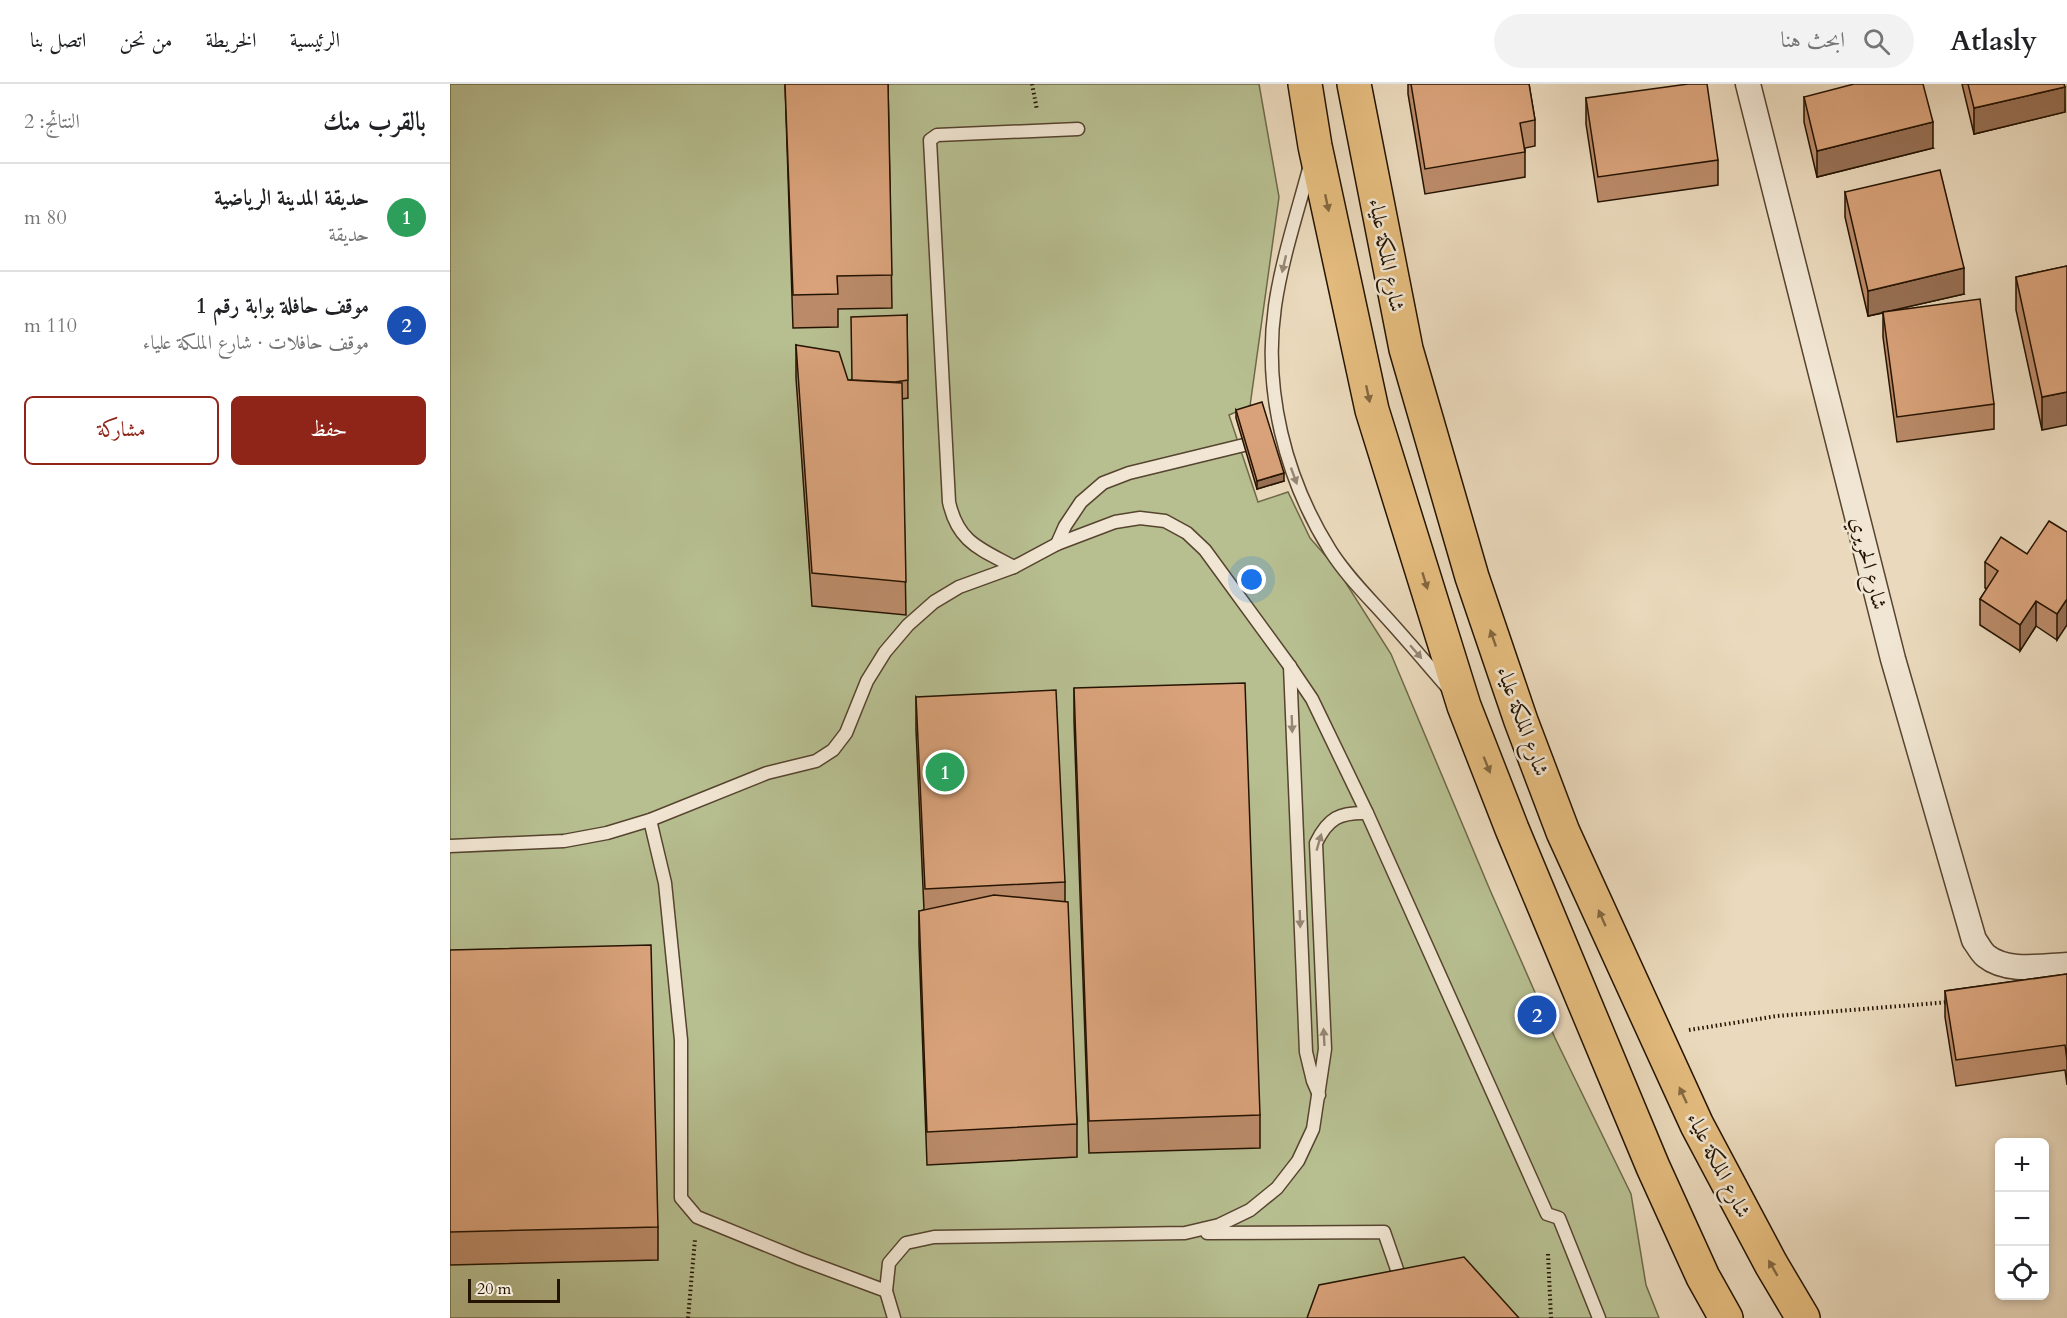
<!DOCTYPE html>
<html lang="ar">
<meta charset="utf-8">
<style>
body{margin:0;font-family:Cardo,Amiri,serif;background:#f2f2f2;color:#202124;direction:rtl}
.controls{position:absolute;right:18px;bottom:18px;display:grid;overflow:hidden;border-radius:9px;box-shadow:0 3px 9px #0003}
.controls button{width:54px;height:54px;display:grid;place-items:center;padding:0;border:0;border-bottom:2px solid #e0e0e0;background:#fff;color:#202124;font:30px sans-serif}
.scale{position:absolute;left:18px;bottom:15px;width:92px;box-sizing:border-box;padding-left:6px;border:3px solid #241300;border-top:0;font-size:16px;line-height:21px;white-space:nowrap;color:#241300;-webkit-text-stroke:4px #f1e6d3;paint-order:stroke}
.you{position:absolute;left:802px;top:496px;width:21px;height:21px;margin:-15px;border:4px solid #fff;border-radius:50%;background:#1a73e8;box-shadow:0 0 0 9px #1a73e833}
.badge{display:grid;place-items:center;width:39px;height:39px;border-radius:50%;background:#8f2418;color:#fff;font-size:20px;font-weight:700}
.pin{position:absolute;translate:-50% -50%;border:3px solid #fff;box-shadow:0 2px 6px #0006}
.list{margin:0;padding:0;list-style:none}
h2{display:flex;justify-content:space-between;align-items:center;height:78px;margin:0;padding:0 24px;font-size:26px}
h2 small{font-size:20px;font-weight:400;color:#757577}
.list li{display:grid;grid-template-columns:39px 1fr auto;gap:18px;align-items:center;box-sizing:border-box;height:108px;padding:0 24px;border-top:2px solid #e0e0e0}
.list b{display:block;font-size:22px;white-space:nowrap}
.list p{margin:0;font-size:20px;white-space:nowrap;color:#757577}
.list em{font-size:20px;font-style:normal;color:#757577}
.actions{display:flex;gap:12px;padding:18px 24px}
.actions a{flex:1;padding:14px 0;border:2px solid #8f2418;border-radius:9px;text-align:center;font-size:21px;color:#8f2418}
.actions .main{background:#8f2418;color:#fff}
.icon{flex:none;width:33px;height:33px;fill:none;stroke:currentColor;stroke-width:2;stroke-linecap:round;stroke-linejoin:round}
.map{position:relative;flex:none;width:1617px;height:1234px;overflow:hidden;direction:ltr}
header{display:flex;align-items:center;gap:36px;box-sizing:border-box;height:84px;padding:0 30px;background:#fff;border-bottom:2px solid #e0e0e0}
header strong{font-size:28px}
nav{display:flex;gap:33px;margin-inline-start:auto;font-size:21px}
.search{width:420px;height:54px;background:#f2f2f2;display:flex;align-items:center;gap:15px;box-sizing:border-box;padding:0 21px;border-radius:33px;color:#757577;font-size:22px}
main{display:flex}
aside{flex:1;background:#fff}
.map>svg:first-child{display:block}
</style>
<header>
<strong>Atlasly</strong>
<div class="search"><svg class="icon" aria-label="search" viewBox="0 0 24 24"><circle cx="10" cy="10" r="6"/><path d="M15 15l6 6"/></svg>ابحث هنا</div>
<nav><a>الرئيسية</a><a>الخريطة</a><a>من نحن</a><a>اتصل بنا</a></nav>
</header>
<main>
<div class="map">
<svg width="1617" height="1234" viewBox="0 0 1617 1234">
<rect width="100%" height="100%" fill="#ead9bc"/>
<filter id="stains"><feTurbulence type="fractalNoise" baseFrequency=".00333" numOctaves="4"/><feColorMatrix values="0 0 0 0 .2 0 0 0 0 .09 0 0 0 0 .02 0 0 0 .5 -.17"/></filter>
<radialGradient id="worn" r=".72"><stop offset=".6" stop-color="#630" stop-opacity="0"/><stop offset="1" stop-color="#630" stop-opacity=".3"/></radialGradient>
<polygon fill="#b7bf91" stroke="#6e6948" stroke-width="1.5" points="0,0 809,0 829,113 800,322 779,331 808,418 838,408 860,454 887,485 941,570 1040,806 1105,954 1181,1110 1196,1201 1209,1234 0,1234"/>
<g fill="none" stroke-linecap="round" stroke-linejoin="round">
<g stroke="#56442f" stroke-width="15">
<g id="service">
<path d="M860 81C848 127 832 174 825 222 813 306 835 394 880 466 895 490 916 511 935 532 957 556 977 580 998 604"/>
<polyline points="607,460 615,442 631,418 653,399 679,389 794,361"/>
<path d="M564 483C531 465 508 459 499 418L480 56 487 51 628 45"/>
<polyline points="840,582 856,968 863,997 869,1011"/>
<polyline points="200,736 215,799 231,956 231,1114 247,1133 350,1175 436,1207"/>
<polyline points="0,762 114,757 157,749 200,736 317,689 366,677 383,666 396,649 417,597 435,568 458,541 484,518 509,503 564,483 607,460 665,438 690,434 715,437 737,449 755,466 839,581 862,615 917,729 1097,1130 1109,1134 1149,1234"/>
<polyline points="757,1149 934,1148 951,1197"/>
<path d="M444 1234 436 1207 439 1179 456 1159 484 1153 735 1149 769 1141 800 1126 827 1104 848 1077 863 1045 875 965 866 759C878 734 890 728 917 729"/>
</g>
</g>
<g stroke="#56442f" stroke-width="27">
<path id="minor" d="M1298 0 1443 575 1524 856C1528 861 1531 868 1536 872 1557 889 1592 882 1617 881"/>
</g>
<g stroke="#241300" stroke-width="36">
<g id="primary">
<polyline points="855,0 865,62 922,326 1014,622 1062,745 1203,1083 1253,1193 1276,1234"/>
<polyline points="904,0 956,265 1022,493 1071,637 1113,748 1247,1041 1321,1180 1353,1234"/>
</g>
</g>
<g stroke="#241300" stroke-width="4" stroke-dasharray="1.5 3" stroke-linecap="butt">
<polyline points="582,0 587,26"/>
<polyline points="1239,946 1327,932 1500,918"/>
<polyline points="1098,1170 1101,1234"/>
<polyline points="238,1234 245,1155"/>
</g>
<use href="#service" stroke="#f1e6d3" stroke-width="12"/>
<use href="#minor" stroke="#f1e6d3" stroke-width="24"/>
<use href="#primary" stroke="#e5bc7e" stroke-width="33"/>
</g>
<g fill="#bb8b69" stroke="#241300" stroke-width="1.5">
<polygon points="335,0 438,0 442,224 388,225 388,243 343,244"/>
<polygon points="958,0 1079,0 1085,36 1085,62 1075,64 1075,93 975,110 958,10"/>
<polygon points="1512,0 1614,0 1615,28 1524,50"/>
<polygon points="1354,13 1483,64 1367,93 1354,38"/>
<polygon points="1136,14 1268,76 1268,101 1148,118 1136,40"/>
<polygon points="1395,108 1514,210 1443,226 1544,320 1544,345 1447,358 1433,253 1433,229 1418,232 1395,133"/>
<polygon points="1617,182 1592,346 1566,226 1566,193"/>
<polygon points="457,231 458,314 452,315 456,531 362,522 346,294 346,261 398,296 401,296"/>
<polygon points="786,326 834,397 807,405 786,334"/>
<polygon points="1617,448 1607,556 1586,542 1570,567 1530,541 1530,515 1537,505 1535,504 1535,478 1577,470"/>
<polygon points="624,604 810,1031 810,1064 639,1069 624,637"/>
<polygon points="466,613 615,798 615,818 627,1040 627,1073 477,1081 469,860 469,827 474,826 466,646"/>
<polygon points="0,866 208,1143 208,1176 0,1181"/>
<polygon points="1617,890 1617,1001 1615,986 1506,1002 1495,933 1495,907"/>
</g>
<g fill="#987155" stroke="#241300" stroke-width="1.5">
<polygon points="1615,3 1615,28 1524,50 1524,24"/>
<polygon points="1483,38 1483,64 1367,93 1367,67"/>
<polygon points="1514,184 1514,210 1418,232 1418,207"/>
<polygon points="1617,308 1617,341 1592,346 1592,313"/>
<polygon points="834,389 834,397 807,405 807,397"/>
<polygon points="1617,515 1617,541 1607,556 1607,530"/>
<polygon points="1586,517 1586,542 1570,567 1570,541"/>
</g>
<g fill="#d9a27a" stroke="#241300" stroke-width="1.5">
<polygon points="335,0 438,0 442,191 387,192 388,210 343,211"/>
<polygon points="961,0 1079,0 1085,36 1070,39 1075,68 975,85"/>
<polygon points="1238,0 1257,0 1268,76 1148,93 1136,14"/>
<polygon points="1404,0 1473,0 1483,38 1367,67 1354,13"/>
<polygon points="1518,0 1614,0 1615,3 1524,24"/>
<polygon points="1490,86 1514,184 1418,207 1395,108"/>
<polygon points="1617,182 1617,308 1592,313 1566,193"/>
<polygon points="1530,215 1544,320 1447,333 1433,228"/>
<polygon points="457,231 458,296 445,298 402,296 401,233"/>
<polygon points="346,261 389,268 398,296 452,299 456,498 362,489"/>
<polygon points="812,318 834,389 807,397 786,326"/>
<polygon points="1599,437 1617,448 1617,515 1607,530 1586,517 1570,541 1530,515 1548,487 1535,478 1551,453 1577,470"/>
<polygon points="795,599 810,1031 639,1037 624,604"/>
<polygon points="606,606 615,798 475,805 466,613"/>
<polygon points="544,811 618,818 627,1040 477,1048 469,827"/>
<polygon points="201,861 208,1143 0,1148 0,866"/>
<polygon points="1617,890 1617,976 1615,961 1506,976 1495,907"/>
<polygon points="1014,1173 1069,1234 857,1234 869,1201"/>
</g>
<defs><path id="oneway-solid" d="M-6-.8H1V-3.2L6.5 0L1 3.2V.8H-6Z" transform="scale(1.5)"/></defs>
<g fill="#84683f">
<use href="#oneway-solid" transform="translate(877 119) rotate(78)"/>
<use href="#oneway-solid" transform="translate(918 310) rotate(78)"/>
<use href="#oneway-solid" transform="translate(975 497) rotate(73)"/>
<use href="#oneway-solid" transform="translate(1043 554) rotate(-109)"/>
<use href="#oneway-solid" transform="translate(1037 681) rotate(68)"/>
<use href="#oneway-solid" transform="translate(1152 834) rotate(-114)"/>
<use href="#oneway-solid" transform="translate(1233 1011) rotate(-115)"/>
<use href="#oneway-solid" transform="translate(1323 1184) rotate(-120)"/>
</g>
<g fill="#958774">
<use href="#oneway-solid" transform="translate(834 180) rotate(103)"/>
<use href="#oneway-solid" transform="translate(844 392) rotate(70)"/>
<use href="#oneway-solid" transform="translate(966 568) rotate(49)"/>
<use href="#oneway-solid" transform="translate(842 640) rotate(88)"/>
<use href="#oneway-solid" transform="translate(869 758) rotate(-74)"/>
<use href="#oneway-solid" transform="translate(850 835) rotate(88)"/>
<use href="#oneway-solid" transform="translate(874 953) rotate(-93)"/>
</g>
<g text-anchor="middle" stroke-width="5" stroke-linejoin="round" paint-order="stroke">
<g font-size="21" fill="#241300" stroke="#f1e6d3">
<text transform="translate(937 171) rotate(79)" y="7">شارع الملكة علياء</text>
<text transform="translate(1419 479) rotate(76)" y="7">شارع الحريري</text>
<text transform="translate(1073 637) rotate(70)" y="7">شارع الملكة علياء</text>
<text transform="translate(1269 1081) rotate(63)" y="7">شارع الملكة علياء</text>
</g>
</g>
<rect width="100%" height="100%" filter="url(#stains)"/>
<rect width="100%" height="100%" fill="url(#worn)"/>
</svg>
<div class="controls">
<button>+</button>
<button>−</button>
<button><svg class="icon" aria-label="locate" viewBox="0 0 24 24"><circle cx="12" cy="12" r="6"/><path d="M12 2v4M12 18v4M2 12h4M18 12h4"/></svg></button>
</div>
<div class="scale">20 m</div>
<div class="you"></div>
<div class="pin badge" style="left:495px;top:688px;background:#2e9e5b">1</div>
<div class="pin badge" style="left:1087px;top:931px;background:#1a4fb4">2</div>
</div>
<aside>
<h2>بالقرب منك<small>النتائج: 2</small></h2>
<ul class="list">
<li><span class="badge" style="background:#2e9e5b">1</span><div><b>حديقة المدينة الرياضية</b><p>حديقة</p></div><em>80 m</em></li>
<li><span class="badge" style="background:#1a4fb4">2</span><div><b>موقف حافلة بوابة رقم 1</b><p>موقف حافلات · شارع الملكة علياء</p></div><em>110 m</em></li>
</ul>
<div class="actions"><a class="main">حفظ</a><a>مشاركة</a></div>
</aside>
</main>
